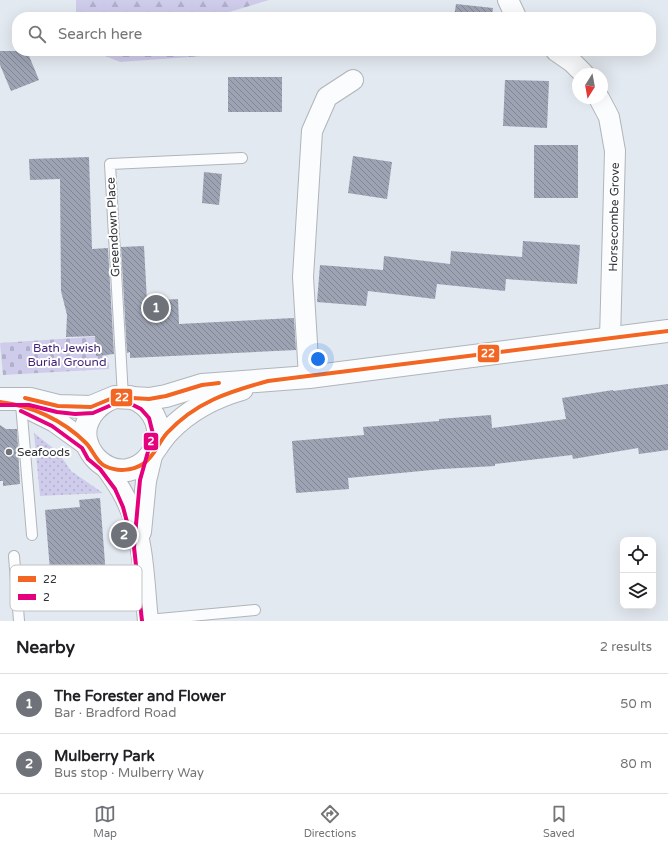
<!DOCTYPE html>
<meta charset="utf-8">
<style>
body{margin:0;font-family:"Varela Round",sans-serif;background:#f6f6f6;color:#202124}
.controls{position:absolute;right:12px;bottom:12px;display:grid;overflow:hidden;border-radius:8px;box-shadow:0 4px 16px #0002}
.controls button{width:36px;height:36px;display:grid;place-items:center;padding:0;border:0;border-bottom:1px solid #e0e0e0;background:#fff;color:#202124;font:20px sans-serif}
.compass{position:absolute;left:572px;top:68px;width:36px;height:36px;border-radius:50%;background:#fff;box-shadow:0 4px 16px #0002;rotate:191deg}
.you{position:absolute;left:318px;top:359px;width:14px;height:14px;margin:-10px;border:3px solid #fff;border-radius:50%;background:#1a73e8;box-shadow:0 0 0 6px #1a73e833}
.badge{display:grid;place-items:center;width:26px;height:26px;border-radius:50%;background:#6f7379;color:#fff;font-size:13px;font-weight:700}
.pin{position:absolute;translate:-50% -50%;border:2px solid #fff;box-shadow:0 1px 4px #0006}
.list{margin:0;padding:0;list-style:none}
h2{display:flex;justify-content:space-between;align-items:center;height:52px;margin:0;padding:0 16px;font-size:17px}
h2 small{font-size:13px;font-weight:400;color:#757577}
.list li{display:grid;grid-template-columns:26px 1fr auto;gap:12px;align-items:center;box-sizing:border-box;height:60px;padding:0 16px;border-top:1px solid #e0e0e0}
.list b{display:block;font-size:15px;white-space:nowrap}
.list p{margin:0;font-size:13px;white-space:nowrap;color:#757577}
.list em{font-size:13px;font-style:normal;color:#757577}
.icon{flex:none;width:22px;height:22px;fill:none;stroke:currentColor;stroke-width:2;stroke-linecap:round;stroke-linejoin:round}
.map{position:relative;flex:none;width:668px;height:621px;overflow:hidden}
.search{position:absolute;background:#fff;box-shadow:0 4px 16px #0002;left:12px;right:12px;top:12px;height:44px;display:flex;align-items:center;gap:10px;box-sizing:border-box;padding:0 14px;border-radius:16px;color:#757577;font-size:15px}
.sheet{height:172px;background:#fff}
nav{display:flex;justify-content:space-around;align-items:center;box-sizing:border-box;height:56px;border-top:1px solid #e0e0e0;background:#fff;font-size:11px;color:#757577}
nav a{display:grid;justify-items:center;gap:2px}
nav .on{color:#6f7379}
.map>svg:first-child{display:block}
</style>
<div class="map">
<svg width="668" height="621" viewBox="0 0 668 621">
<defs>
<pattern id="grass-dots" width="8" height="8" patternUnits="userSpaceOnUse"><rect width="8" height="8" fill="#cecbeb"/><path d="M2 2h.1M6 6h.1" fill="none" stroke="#b1afca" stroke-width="1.8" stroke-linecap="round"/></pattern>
<pattern id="forest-firs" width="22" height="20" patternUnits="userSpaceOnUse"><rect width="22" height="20" fill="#cecbeb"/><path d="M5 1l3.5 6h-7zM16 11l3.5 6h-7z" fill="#b1afca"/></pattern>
<pattern id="cemetery-stones" width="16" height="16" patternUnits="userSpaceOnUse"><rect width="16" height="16" fill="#cecbeb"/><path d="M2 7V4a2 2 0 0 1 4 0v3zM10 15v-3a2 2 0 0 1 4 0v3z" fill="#b1afca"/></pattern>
<pattern id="building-back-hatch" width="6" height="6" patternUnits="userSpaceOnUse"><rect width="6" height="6" fill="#9da3b3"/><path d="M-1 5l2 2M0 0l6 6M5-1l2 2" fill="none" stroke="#808693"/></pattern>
</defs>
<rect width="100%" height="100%" fill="#e3e9f0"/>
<polygon fill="url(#grass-dots)" points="34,433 58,452 71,471 103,493 40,496"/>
<g fill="url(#forest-firs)">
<polygon points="76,0 269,0 213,17 76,17"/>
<polygon points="93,51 204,51 203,56 120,62"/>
</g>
<polygon fill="url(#cemetery-stones)" points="105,336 109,369 3,375 0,343"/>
<g fill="url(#building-back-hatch)">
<polygon points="456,4 493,8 492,17 454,17"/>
<polygon points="0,51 27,51 39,80 11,91 0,65"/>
<polygon points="451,51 489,51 488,56"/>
<rect x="228" y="77" width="54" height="35"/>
<polygon points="505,80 549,81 547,128 503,126"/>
<rect x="534" y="145" width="44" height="53"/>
<polygon points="353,156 392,162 387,199 348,193"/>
<polygon points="89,157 92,249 108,248 114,354 96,356 95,336 66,337 67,315 61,291 60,179 30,180 29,159"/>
<polygon points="204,172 222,174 219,205 202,203"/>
<polygon points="523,241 580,245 577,284 506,279 505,291 437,284 435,299 368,291 366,306 317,302 320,265 383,270 384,256 450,264 451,251 522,257"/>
<polygon points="144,246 147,301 178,299 179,324 294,318 296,350 130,358 130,352 127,353 121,247"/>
<polygon points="668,384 668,450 639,454 638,448 573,459 572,455 495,464 495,466 442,469 348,478 349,489 296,493 292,441 364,435 363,427 439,421 439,419 491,415 492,428 566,419 562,398 613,390 613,391"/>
<polygon points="0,425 6,429 17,429 20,484 3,486 3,481 0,481"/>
<polygon points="100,498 108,602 53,606 45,510 80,507 79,500"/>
</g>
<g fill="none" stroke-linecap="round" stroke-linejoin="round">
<g stroke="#b0b5ba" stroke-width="12">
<g id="service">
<polyline points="123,397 110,164 242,158"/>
<polyline points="21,404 32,535"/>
<polyline points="14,556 19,621"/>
<polyline points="148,620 255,610"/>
</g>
</g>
<g stroke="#b0b5ba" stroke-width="22">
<g id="minor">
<polyline points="508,0 516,17"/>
<polyline points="556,51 572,62 584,74"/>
<polyline points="599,98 609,117 615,151 610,339"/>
<polyline points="309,377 303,277 312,131 327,97 353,80"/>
<path d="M104 465C113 478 122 489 128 504 144 539 144 583 148 621"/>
<polyline points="141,532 146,481 152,456"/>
</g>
</g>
<g stroke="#b0b5ba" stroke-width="24">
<g id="primary">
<path d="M130 397C152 405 161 422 158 444"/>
<polyline points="0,399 30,399 58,406 91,407 115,397 149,399 166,396 202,385 309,377 668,331"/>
<path d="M106 401C98 406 92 411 88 421 77 445 102 475 128 470 151 465 154 446 169 431 189 410 214 397 242 389"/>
<polyline points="27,407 55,421 87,444"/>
</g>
</g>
<use href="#service" stroke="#fbfcfd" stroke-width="10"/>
<use href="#minor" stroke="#fbfcfd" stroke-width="20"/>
<use href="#primary" stroke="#fbfcfd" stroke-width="22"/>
<g stroke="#fff" stroke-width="7">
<g id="bus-1">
<polyline points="25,398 58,406 91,407 115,397 149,399 166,396 202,385 219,383"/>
<path d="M0 402C32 406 63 420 86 443 93 450 96 462 105 466 117 472 132 471 143 464 155 456 158 443 167 433 196 402 228 392 268 381L668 331"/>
</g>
</g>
<g stroke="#fff" stroke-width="7">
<g id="bus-2">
<polyline points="0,405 29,405 57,412 75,414 93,413 116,403 129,403 141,409 149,418 153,434 140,480 134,547 142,621"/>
<polyline points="21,411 52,426 82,448 88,459 100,469 115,489 123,507 132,541"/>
</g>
</g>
<use href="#bus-1" stroke="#f26522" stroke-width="4"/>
<use href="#bus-2" stroke="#e5007d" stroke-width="4"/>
</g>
<circle fill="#6f7379" stroke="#fff" stroke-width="1.5" cx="9" cy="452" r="4"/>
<g text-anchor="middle" stroke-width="4" stroke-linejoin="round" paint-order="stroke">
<g font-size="12" fill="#303439" stroke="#fff">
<text transform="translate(614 217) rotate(-89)" y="4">Horsecombe Grove</text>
<text transform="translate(113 227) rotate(-93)" y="4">Greendown Place</text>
</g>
<g font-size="12" fill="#412378" stroke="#fff">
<text x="67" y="352">Bath Jewish<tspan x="67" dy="14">Burial Ground</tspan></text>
</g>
<g font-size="12" fill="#303439" stroke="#fff" text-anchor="start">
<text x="17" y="456">Seafoods</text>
</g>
</g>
<rect x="10" y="565" width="132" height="46" rx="6" fill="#fff" stroke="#c1c2c4" stroke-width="1"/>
<rect x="18" y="576" width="18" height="6" fill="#f26522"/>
<rect x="18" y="594" width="18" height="6" fill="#e5007d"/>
<g font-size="11" fill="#303439">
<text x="43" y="583">22</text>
<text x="43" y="601">2</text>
</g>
<g stroke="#fff" stroke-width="1.5">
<rect x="477" y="344" width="23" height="19" rx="4" fill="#f26522"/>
<rect x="110" y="388" width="23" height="19" rx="4" fill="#f26522"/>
<rect x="143" y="432" width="16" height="19" rx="4" fill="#e5007d"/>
</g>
<g font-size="11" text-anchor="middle" font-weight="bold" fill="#fff">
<text x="488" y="357">22</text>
<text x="122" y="401">22</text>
<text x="151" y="445">2</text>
</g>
</svg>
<div class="controls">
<button><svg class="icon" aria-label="locate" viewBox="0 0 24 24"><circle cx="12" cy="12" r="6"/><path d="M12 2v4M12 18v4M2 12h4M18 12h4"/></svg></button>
<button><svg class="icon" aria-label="layers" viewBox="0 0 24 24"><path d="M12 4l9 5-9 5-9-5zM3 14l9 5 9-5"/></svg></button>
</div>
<svg class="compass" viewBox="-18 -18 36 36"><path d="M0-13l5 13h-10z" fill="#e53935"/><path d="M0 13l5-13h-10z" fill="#757577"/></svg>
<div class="you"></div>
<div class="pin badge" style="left:156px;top:308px">1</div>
<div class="pin badge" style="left:124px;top:535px">2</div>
<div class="search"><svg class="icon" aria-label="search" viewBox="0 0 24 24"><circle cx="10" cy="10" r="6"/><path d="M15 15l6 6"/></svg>Search here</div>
</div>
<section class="sheet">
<h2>Nearby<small>2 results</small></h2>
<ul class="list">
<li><span class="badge">1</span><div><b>The Forester and Flower</b><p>Bar · Bradford Road</p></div><em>50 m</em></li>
<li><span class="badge">2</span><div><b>Mulberry Park</b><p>Bus stop · Mulberry Way</p></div><em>80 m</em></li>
</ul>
</section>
<nav>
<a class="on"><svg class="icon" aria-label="map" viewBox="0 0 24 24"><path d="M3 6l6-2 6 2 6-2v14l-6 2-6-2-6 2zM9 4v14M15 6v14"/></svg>Map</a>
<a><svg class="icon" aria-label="directions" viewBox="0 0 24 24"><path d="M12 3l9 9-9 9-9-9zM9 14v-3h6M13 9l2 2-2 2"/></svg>Directions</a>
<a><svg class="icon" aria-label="saved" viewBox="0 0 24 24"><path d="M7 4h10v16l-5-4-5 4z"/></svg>Saved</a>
</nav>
